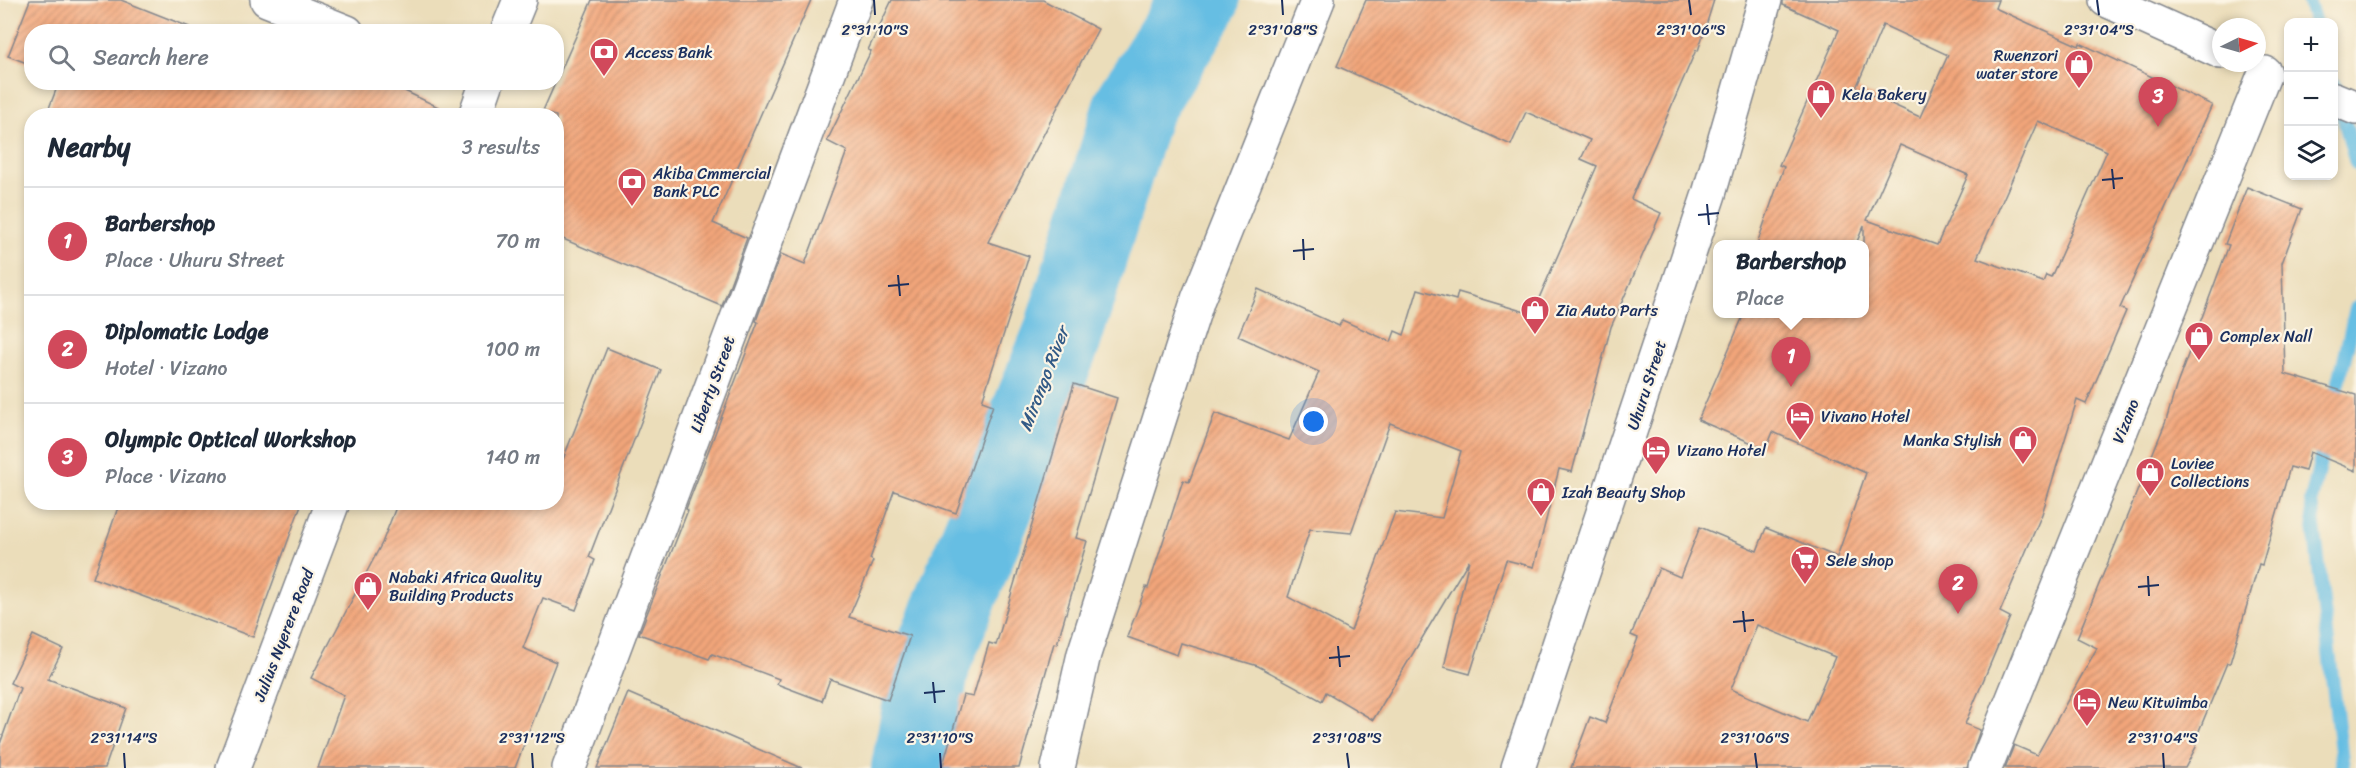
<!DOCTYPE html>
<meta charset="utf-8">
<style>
body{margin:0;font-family:Sriracha,sans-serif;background:#f6f6f7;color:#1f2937}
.controls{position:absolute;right:18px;top:18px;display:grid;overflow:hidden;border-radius:12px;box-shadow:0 3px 9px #0003}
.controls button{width:54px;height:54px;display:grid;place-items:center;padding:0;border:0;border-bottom:2px solid #e0e1e3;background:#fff;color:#1f2937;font:30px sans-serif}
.compass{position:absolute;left:2212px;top:18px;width:54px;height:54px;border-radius:50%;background:#fff;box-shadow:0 3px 9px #0003;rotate:85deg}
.you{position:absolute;left:1314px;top:422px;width:21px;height:21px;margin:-15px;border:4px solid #fff;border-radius:50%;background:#1a73e8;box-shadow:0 0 0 9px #1a73e833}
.badge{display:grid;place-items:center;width:39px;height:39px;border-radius:50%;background:#d1495b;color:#fff;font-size:20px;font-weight:700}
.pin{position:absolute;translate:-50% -50px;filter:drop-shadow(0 2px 3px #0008)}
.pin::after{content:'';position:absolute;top:32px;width:21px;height:18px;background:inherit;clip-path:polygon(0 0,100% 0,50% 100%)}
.popup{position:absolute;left:1713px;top:240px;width:156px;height:78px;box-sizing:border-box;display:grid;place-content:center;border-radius:12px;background:#fff;filter:drop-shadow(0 2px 4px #0005);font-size:20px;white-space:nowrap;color:#747a83}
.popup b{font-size:22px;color:#1f2937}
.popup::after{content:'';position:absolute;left:50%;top:100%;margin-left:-12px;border:12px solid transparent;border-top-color:#fff}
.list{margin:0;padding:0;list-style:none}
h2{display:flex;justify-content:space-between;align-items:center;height:78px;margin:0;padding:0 24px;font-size:26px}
h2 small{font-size:20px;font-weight:400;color:#747a83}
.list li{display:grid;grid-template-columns:39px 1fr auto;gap:18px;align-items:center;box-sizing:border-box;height:108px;padding:0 24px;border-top:2px solid #e0e1e3}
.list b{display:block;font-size:22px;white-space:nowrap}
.list p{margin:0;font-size:20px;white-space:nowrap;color:#747a83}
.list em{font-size:20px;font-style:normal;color:#747a83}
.icon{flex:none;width:33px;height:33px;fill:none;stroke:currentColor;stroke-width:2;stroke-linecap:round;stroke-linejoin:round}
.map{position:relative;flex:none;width:2356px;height:768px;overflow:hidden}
.search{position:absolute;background:#fff;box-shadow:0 3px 9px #0003;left:24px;top:24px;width:540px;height:66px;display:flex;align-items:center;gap:15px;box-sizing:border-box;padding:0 21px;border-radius:24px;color:#747a83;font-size:22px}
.panel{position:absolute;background:#fff;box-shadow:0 3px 9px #0003;left:24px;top:108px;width:540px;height:402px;border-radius:24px}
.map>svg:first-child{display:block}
</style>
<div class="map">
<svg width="2356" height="768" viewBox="0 0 2356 768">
<defs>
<pattern id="building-hatch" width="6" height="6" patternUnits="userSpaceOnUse" patternTransform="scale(1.5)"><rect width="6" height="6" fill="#f3a67a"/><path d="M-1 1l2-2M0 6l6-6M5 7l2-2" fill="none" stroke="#c48867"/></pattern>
</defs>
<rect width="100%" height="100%" fill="#fcf5e5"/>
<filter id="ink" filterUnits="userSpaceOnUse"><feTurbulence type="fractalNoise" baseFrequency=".0167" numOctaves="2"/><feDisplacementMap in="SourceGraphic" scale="12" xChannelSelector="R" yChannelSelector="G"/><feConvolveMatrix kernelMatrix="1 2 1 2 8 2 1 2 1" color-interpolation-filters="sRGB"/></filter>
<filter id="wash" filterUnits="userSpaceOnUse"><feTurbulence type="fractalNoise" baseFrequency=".008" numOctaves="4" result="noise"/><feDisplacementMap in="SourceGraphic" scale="24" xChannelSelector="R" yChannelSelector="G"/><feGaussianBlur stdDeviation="1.35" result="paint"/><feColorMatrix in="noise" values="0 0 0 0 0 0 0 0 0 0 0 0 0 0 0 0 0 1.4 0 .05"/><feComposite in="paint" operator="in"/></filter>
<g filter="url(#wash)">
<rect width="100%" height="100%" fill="#ebddba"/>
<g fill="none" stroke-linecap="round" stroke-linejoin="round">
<g stroke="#66bee3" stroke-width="14">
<polyline points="2308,0 2315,22"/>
<polyline points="2334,83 2356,163"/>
<polyline points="2333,408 2356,308"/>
<polyline points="2325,441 2311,501 2343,768"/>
</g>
<polyline stroke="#66bee3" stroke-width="80" points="911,768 931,661 1062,337 1133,108 1200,0"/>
</g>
<g id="blocks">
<g fill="url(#building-hatch)" fill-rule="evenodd">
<polygon points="30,0 121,0 202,32 32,32 32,65 8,56"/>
<polygon points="592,0 811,0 713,223 747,238 722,306 556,236 556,116 542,113"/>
<polygon points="892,0 1043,0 1098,29 988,242 1029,256 982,401 993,405 956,513 894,491 870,559 873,561 849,617 910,636 888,700 830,679 822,701 777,684 779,679 712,654 709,659 639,634 688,510 686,509 758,322 756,321 781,254 805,264 847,151 827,141 871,51 868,50"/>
<path d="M1366 0H1714L1698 51 1696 50 1631 199 1661 213 1611 327 1572 472 1559 469 1534 567 1506 560 1470 674 1444 667 1469 560 1373 720 1326 692 1322 701 1258 666 1181 643 1177 655 1127 637 1146 587 1148 588 1183 480 1189 482 1215 413 1289 440 1319 372 1238 336 1258 289 1339 326 1342 320 1391 342 1395 331 1404 335 1418 289 1456 300 1458 292 1532 314 1597 166 1581 159 1590 140 1526 112 1511 145 1337 66ZM1390 423 1461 451 1442 518 1395 512 1351 631 1288 597 1310 529 1351 533Z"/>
<path d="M1783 0H1998L1995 8 2079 46 2080 43 2212 105 2120 308 2126 311 2086 404 2077 400 2042 514 2000 612 2010 617 1965 724 1980 730 1967 768H1571L1590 717 1605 723 1638 638 1631 635 1659 568 1680 577 1700 527 1757 551 1766 528 1837 557 1866 473 1773 432 1766 449 1698 420 1744 314H1864V225L1856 244H1757L1784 167 1779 165 1839 30 1783 5ZM1883 25 1948 55 1920 117 1856 88ZM2038 121 2107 151 2051 277 2046 275 2043 282 1977 258ZM1900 145 1968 175 1937 245 1867 220ZM1757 625 1835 657 1807 722 1731 689Z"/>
<polygon points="59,82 386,82 457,116 46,116"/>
<polygon points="2247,187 2302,209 2282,263 2285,374 2356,395 2356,471 2310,452 2305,471 2290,467 2262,565 2259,564 2230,663 2227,663 2194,743 2197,745 2185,768 2005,768 2014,745 2037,755 2097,648 2077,638 2166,421 2176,387 2229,245 2225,244"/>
<polygon points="607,348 661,370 589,557 595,560 576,610 543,598 523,648 556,662 515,768 318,768 344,695 311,678 382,543 398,502 556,502 556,477"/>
<polygon points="1074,384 1117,398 1076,538 1087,541 1057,644 1054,643 1019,768 942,768 963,695 973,697 989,643 996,645"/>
<polygon points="120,502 302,502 253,637 93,578"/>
<polygon points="33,635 63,649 48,679 126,708 105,768 0,768 0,744 20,688 10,683"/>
<polygon points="628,693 802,768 597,768"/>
</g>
</g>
</g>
<g filter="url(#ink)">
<use href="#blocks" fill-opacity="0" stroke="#83868c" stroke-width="1.5"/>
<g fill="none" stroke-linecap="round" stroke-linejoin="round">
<g stroke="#83868c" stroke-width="36">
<g id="minor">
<polyline points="267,0 347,32"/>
<polyline points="2106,0 2221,52"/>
<polyline points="2334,99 2356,108"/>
<polyline points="569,768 856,0"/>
<polyline points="1058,768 1084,654 1198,299 1318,0"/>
<polyline points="1985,768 2265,73"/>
</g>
</g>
<g stroke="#83868c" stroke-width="36">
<polyline id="tertiary" points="1518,768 1709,194 1765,0"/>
</g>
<g stroke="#83868c" stroke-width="36">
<g id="trunk">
<polyline points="507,32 520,0"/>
<polyline points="475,116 487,82"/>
<polyline points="233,768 333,502"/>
</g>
</g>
<use href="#minor" stroke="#fff" stroke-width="33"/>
<use href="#tertiary" stroke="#fff" stroke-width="33"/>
<use href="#trunk" stroke="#fff" stroke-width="33"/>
</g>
</g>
<path fill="none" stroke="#1b2f5e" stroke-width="2" d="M874 0 875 15M1282 0 1283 15M1689 0 1691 15M2097 0 2099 15M2112 169 2114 189M2102 180 2123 178M1707 204 1709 225M1698 215 1719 213M1303 239 1304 260M1293 251 1314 249M898 275 900 296M888 286 909 284M2148 576 2149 596M2138 587 2159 585M1743 611 1745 632M1733 622 1754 620M1338 646 1340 667M1329 658 1350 656M933 682 935 703M924 693 945 691M124 753 125 768M532 753 533 768M940 753 941 768M1347 753 1349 768M1755 753 1757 768M2163 753 2164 768"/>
<defs>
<g id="bank-pin" transform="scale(1.5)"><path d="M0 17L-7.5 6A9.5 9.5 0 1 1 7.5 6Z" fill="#d1495b" stroke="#fcf5e5"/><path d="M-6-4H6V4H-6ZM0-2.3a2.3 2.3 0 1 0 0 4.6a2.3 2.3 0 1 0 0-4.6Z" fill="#fff"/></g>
<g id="shop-pin" transform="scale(1.5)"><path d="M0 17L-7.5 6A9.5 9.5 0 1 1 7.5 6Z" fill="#d1495b" stroke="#fcf5e5"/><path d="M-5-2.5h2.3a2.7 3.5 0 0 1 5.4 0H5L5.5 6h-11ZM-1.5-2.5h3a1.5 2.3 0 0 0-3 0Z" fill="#fff"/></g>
<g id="hotel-pin" transform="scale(1.5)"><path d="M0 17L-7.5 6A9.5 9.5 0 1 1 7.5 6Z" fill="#d1495b" stroke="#fcf5e5"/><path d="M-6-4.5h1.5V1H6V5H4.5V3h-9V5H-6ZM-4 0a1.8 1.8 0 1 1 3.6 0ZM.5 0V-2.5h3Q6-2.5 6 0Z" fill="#fff"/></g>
<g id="supermarket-pin" transform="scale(1.5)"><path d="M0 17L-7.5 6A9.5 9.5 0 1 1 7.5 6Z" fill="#d1495b" stroke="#fcf5e5"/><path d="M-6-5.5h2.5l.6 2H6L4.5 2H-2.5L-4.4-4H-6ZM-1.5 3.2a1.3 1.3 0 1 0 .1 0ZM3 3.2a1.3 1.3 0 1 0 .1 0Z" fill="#fff"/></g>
</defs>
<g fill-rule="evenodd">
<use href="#bank-pin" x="604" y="52"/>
<use href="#shop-pin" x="2079" y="64"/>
<use href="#shop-pin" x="1821" y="94"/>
<use href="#bank-pin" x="632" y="182"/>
<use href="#shop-pin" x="1535" y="310"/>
<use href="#shop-pin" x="2199" y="336"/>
<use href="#hotel-pin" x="1800" y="416"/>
<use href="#shop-pin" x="2023" y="440"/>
<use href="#hotel-pin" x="1656" y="450"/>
<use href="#shop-pin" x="2150" y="472"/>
<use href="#shop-pin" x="1541" y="492"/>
<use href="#supermarket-pin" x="1805" y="560"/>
<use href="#shop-pin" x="368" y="586"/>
<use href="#hotel-pin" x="2087" y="702"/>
</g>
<g text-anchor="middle" stroke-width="4.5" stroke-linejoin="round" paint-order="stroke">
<g font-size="16" fill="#1b2f5e" stroke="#fcf5e5" text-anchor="start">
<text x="625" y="58">Access Bank</text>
<text x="2058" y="61" text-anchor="end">Rwenzori<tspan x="2058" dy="18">water store</tspan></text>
<text x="1842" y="100">Kela Bakery</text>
<text x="653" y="179">Akiba Cmmercial<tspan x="653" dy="18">Bank PLC</tspan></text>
<text x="1556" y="316">Zia Auto Parts</text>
<text x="2220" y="342">Complex Nall</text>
<text x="1821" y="422">Vivano Hotel</text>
<text x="2002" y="446" text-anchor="end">Manka Stylish</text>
<text x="1677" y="456">Vizano Hotel</text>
<text x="2171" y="469">Loviee<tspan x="2171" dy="18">Collections</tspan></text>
<text x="1562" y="498">Izah Beauty Shop</text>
<text x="1826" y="566">Sele shop</text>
<text x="389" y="583">Nabaki Africa Quality<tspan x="389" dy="18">Building Products</tspan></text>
<text x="2108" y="708">New Kitwimba</text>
</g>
<g font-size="16" fill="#1b2f5e" stroke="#fcf5e5">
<text transform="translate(712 384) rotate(-70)" y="6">Liberty Street</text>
<text transform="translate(1646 385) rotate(-72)" y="6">Uhuru Street</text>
<text transform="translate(2125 421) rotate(-68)" y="6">Vizano</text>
<text transform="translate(283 635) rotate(-69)" y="6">Julius Nyerere Road</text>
</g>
<g font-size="18" font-style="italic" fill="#325a86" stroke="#fcf5e5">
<text transform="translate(1044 379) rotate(-69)" y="6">Mirongo River</text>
</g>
</g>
<g font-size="15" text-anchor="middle" fill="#1b2f5e" stroke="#fcf5e5" stroke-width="4.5" stroke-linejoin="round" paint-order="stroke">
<text x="875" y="35">2°31'10"S</text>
<text x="1283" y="35">2°31'08"S</text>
<text x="1691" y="35">2°31'06"S</text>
<text x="2099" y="35">2°31'04"S</text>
<text x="124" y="743">2°31'14"S</text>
<text x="532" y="743">2°31'12"S</text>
<text x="940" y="743">2°31'10"S</text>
<text x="1347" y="743">2°31'08"S</text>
<text x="1755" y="743">2°31'06"S</text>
<text x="2163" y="743">2°31'04"S</text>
</g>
</svg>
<div class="controls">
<button>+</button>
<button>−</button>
<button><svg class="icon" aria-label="layers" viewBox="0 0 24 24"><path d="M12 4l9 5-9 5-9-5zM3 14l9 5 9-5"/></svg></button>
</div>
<svg class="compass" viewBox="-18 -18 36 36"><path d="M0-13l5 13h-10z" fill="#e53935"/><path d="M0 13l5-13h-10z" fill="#747a83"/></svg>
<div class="you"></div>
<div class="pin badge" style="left:1791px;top:387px">1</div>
<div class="popup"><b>Barbershop</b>Place</div>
<div class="pin badge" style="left:1958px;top:614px">2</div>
<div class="pin badge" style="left:2158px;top:127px">3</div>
<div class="search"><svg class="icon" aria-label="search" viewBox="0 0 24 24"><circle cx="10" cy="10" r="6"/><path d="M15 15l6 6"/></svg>Search here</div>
<section class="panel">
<h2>Nearby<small>3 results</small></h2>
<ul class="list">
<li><span class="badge">1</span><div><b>Barbershop</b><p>Place · Uhuru Street</p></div><em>70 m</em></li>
<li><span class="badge">2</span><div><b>Diplomatic Lodge</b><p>Hotel · Vizano</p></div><em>100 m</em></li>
<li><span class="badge">3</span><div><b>Olympic Optical Workshop</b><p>Place · Vizano</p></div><em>140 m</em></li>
</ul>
</section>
</div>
